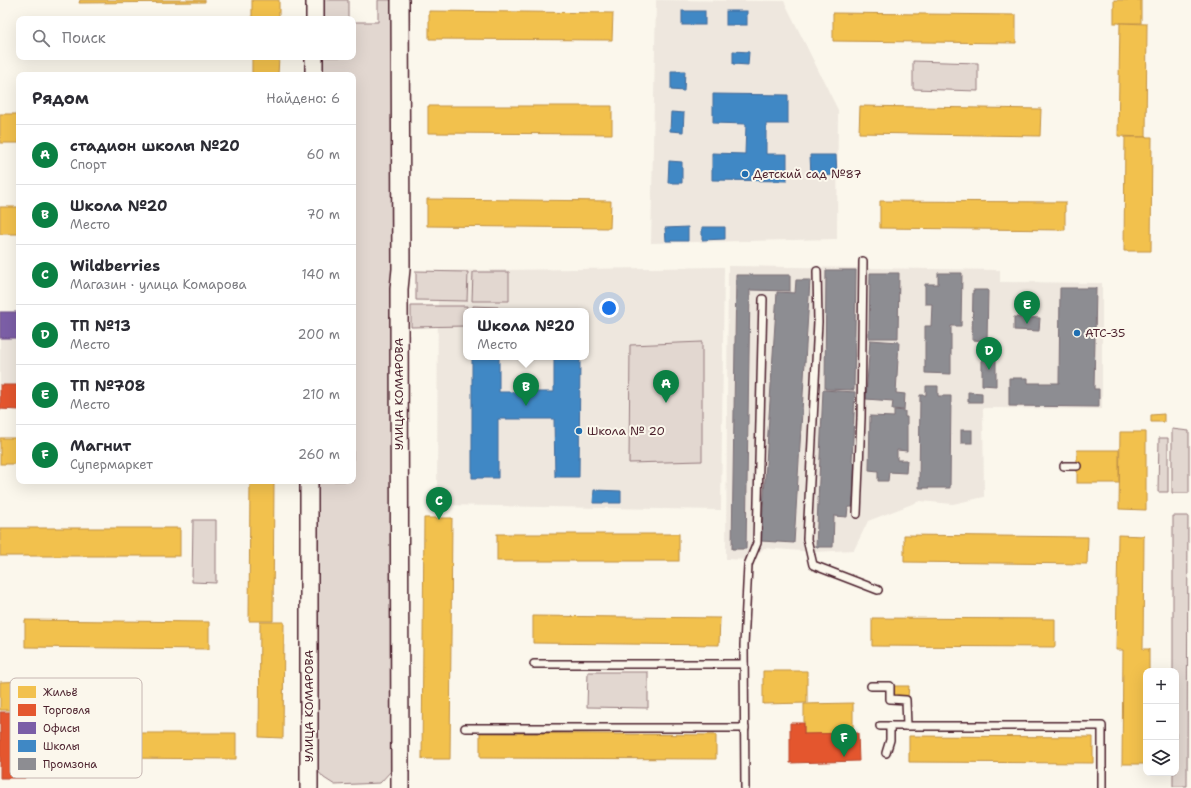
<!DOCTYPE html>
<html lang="ru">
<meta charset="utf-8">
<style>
body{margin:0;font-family:"Shantell Sans",sans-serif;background:#f2f2f3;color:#2b2b33}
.controls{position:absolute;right:12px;bottom:12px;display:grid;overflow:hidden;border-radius:8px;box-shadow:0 4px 16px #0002}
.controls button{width:36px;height:36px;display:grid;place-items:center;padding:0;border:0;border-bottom:1px solid #e1e1e2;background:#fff;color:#2b2b33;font:20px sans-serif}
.you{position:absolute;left:609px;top:308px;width:14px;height:14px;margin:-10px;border:3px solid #fff;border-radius:50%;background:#1a73e8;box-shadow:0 0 0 6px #1a73e833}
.badge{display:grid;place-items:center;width:26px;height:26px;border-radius:50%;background:#0b8043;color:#fff;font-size:13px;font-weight:700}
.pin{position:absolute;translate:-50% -33px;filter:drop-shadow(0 1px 2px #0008)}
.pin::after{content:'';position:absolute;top:21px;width:14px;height:12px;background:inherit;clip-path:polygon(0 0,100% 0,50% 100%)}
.popup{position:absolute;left:463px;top:308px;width:126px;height:52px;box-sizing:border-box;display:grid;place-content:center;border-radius:8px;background:#fff;filter:drop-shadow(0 1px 3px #0005);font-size:13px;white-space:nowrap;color:#7c7c81}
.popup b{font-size:15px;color:#2b2b33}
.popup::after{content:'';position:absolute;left:50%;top:100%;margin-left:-8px;border:8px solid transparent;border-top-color:#fff}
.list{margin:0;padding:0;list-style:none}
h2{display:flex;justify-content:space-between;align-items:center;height:52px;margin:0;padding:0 16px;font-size:17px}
h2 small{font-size:13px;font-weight:400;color:#7c7c81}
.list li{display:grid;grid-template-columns:26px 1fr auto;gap:12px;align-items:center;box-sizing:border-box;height:60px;padding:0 16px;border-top:1px solid #e1e1e2}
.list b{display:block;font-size:15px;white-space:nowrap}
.list p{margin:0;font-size:13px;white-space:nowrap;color:#7c7c81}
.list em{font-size:13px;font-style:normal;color:#7c7c81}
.icon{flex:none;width:22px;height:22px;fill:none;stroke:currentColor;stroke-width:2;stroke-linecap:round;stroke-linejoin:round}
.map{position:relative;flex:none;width:1191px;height:788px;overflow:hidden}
.search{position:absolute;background:#fff;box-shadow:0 4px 16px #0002;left:16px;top:16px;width:340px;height:44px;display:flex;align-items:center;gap:10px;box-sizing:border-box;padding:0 14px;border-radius:8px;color:#7c7c81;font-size:15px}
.panel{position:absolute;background:#fff;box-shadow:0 4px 16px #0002;left:16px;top:72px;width:340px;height:412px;border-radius:8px}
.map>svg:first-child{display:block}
</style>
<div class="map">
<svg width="1191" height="788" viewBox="0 0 1191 788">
<rect width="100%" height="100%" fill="#fbf7ec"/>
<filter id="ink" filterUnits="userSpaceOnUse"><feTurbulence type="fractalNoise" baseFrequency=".025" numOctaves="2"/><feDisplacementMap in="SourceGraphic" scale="8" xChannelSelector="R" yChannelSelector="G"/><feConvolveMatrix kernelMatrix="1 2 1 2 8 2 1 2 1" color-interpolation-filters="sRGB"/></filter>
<g filter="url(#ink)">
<g fill="#eee7de" fill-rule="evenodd">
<polygon points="656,0 784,1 838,110 837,239 651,243"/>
<polygon points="728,266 1000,270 1000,282 1102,283 1102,409 983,408 984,497 953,504 920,501 868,521 854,550 814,552 764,548 752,560 726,559"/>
<path d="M724 267 721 510 437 505 438 271ZM466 311H586V357H466Z"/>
<rect x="0" y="312" width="19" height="98"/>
</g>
<g fill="#e2d7d0" stroke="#967b7e">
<rect x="320" y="0" width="28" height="19"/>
<polygon points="378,0 396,0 397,753 391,771 380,783 335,785 324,778 316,769 317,481 353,481 353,75 320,75 320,57 353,57 353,22 378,22"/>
<polygon points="913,61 978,63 978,91 913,89"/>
<polygon points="416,271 468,272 467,301 416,300"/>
<polygon points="473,272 509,272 509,301 472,301"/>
<polygon points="411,306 467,306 466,326 411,327"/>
<polygon points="473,306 498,307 498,311 473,311"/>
<polygon points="702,342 702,461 629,463 630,345"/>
<polygon points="1172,429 1189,431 1189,493 1172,493"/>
<polygon points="1159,438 1168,438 1168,492 1158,492"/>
<polygon points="1173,516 1188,516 1187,786 1173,786 1173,773 1176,773 1176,671 1173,671"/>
<polygon points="193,520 216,520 216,583 192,582"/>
<polygon points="588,672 648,672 648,708 587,707"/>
</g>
<g fill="#f2c14e" stroke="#c09044">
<polygon points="80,0 205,0 205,2 79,3"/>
<rect x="252" y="0" width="27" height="19"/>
<rect x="1114" y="0" width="27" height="23"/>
<polygon points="429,11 613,13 612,40 429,39"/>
<polygon points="833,13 1016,15 1016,43 833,41"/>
<polygon points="1120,23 1147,24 1146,137 1118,136"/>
<polygon points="252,57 279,57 278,75 252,75"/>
<polygon points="428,106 612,106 612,134 428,133"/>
<polygon points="860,106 1041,109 1040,136 859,133"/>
<rect x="0" y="114" width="19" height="29"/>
<polygon points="1125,137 1152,137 1151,251 1124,251"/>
<polygon points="427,199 611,201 610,228 427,226"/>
<polygon points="880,201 1065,202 1065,230 880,228"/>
<rect x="0" y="207" width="19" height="27"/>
<polygon points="1164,414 1164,422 1151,422 1151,415"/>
<polygon points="1120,432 1146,432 1146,510 1119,509"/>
<rect x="0" y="438" width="19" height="26"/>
<rect x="1077" y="450" width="42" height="33"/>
<polygon points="250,481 274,481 273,621 249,621"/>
<polygon points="424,518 452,518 450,759 422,759"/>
<rect x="0" y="528" width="180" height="28"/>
<rect x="497" y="534" width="182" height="27"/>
<polygon points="904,535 1088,537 1087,564 904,562"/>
<polygon points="1118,535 1144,536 1143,649 1149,649 1149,671 1146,671 1146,764 1122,764 1123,650 1116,650"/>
<polygon points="533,616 720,618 719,645 533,643"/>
<polygon points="872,618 1055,619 1055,647 872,646"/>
<polygon points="25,620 209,622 209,649 25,647"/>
<polygon points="260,622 284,622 283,738 259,737"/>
<polygon points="763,671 807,671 807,703 763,704"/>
<polygon points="26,681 26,710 0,710 0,682"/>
<polygon points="892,686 909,686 908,697 892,696"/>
<polygon points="853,703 853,734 804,734 804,704"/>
<polygon points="71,709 72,741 27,742 26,710"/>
<polygon points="124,733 236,733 236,759 124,758"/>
<polygon points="480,733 716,735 716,759 480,758"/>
<polygon points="909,736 1093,737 1093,763 909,762"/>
</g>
<g fill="#e4572e" stroke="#b6462d">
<polygon points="0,385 19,385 19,410 0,409"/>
<polygon points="0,712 23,712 25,778 0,778"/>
<polygon points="790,723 804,723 804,734 858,733 859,761 790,763"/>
</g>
<rect fill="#7b5ea7" stroke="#6c4b82" x="0" y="312" width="19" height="26"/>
<g fill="#3f88c5" stroke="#426897">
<rect x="682" y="11" width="23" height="14"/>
<rect x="726" y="11" width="21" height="14"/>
<polygon points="733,51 749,52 748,65 733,64"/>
<polygon points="671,71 685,71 684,91 671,90"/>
<polygon points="713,94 788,95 788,124 766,124 766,154 787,154 787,181 712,180 712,153 745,154 746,124 713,123"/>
<polygon points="671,112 684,113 683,132 670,131"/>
<polygon points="810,155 836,155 837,175 811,176"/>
<polygon points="669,161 682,162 682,183 668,183"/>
<polygon points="688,227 688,241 666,241 665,228"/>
<polygon points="702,227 725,227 725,239 702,240"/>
<polygon points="472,357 499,357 499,392 554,392 554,357 580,357 579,477 555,477 554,419 498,419 498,478 472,478"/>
<polygon points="594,490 621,491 621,503 593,503"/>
</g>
<g fill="#8d8d92" stroke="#796c73">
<polygon points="826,270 856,270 854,390 825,389"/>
<polygon points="870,273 899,273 898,338 869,338"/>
<polygon points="938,273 962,273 961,326 951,326 951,374 925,373 925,326 931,326 932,304 925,304 925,284 938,284"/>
<polygon points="736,275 790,275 790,291 750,290 746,549 732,549"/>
<polygon points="796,280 810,280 794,543 761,541 777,292 795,293"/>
<polygon points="1060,288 1096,288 1094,389 1099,389 1099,407 1009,406 1009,378 1028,378 1028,383 1059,383"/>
<polygon points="973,290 988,290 987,341 972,340"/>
<polygon points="1014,317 1040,318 1039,331 1014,330"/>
<polygon points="870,340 899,342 896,393 905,394 904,410 892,409 893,401 866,399"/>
<polygon points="982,354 996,354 996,386 982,385"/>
<polygon points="926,386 938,386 938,396 951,396 950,488 919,488 920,395 926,395"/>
<polygon points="823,390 855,392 852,462 855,463 853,507 848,507 847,517 834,516 833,547 816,547"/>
<polygon points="968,392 982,393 982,402 968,402"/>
<polygon points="894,410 905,411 905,417 907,417 907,451 897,450 897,460 907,460 906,473 889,472 888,481 878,481 878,471 869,470 870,416 894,417"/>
<rect x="961" y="430" width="11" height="13"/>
</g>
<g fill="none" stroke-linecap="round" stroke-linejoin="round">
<g stroke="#4a1f2b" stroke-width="10">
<g id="service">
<polyline points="817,271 818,322 807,539 813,565 878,590"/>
<polyline points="1064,466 1077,466"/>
<polyline points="857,514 861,418 863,261"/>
<polyline points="534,664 744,664"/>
<polyline points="871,686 890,686 890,699 906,700 907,726"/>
<polyline points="880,726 1102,726 1102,788"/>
<polyline points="465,728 745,728"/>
<polyline points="886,753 890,740 890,726"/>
<polyline points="745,788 744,645 748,565 757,543 763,299"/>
</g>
</g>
<g stroke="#4a1f2b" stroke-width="20">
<g id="tertiary">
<polyline points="315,19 315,0"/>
<polyline points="314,75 314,57"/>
<polyline points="309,788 309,481"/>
<polyline points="400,788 399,289 401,269 400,0"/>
</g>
</g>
<use href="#service" stroke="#fbf7ec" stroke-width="7"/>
<use href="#tertiary" stroke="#fbf7ec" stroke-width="17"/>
</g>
</g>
<g fill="#1f6fb2" stroke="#fbf7ec" stroke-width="1.5">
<circle cx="745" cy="174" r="4"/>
<circle cx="1077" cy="333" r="4"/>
<circle cx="579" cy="431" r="4"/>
</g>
<g text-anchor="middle" stroke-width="4" stroke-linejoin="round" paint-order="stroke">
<g font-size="12" fill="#4a1f2b" stroke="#fbf7ec" text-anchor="start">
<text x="753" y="178">Детский сад №87</text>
<text x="1085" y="337">АТС-35</text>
<text x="587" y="435">Школа № 20</text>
</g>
<g font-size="12" fill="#4a1f2b" stroke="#fbf7ec">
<text transform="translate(399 394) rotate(-90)" y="4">УЛИЦА КОМАРОВА</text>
<text transform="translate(309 706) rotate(-90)" y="4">УЛИЦА КОМАРОВА</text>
</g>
</g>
<rect x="10" y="678" width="132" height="100" rx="6" fill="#fbf7ec" stroke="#c6b6b2" stroke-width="1"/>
<rect x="18" y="686" width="18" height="12" fill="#f2c14e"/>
<rect x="18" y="704" width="18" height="12" fill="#e4572e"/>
<rect x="18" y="722" width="18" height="12" fill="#7b5ea7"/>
<rect x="18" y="740" width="18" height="12" fill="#3f88c5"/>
<rect x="18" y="758" width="18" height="12" fill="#8d8d92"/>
<g font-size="11" fill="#4a1f2b">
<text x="43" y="696">Жильё</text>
<text x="43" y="714">Торговля</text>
<text x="43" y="732">Офисы</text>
<text x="43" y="750">Школы</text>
<text x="43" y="768">Промзона</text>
</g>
</svg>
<div class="controls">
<button>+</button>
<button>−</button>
<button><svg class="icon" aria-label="layers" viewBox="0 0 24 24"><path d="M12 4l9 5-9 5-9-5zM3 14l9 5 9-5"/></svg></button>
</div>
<div class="you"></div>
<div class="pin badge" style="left:666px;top:403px">A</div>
<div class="pin badge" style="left:526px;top:406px">B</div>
<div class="popup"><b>Школа №20</b>Место</div>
<div class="pin badge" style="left:439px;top:520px">C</div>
<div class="pin badge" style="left:989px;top:370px">D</div>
<div class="pin badge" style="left:1027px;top:324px">E</div>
<div class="pin badge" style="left:844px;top:757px">F</div>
<div class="search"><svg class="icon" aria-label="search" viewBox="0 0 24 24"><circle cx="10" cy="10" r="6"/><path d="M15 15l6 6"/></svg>Поиск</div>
<section class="panel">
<h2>Рядом<small>Найдено: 6</small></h2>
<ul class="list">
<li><span class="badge">A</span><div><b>стадион школы №20</b><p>Спорт</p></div><em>60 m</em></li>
<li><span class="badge">B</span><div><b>Школа №20</b><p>Место</p></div><em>70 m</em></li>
<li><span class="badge">C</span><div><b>Wildberries</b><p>Магазин · улица Комарова</p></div><em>140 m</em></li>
<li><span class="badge">D</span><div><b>ТП №13</b><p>Место</p></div><em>200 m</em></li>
<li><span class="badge">E</span><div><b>ТП №708</b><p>Место</p></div><em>210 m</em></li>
<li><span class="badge">F</span><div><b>Магнит</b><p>Супермаркет</p></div><em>260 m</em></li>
</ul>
</section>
</div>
